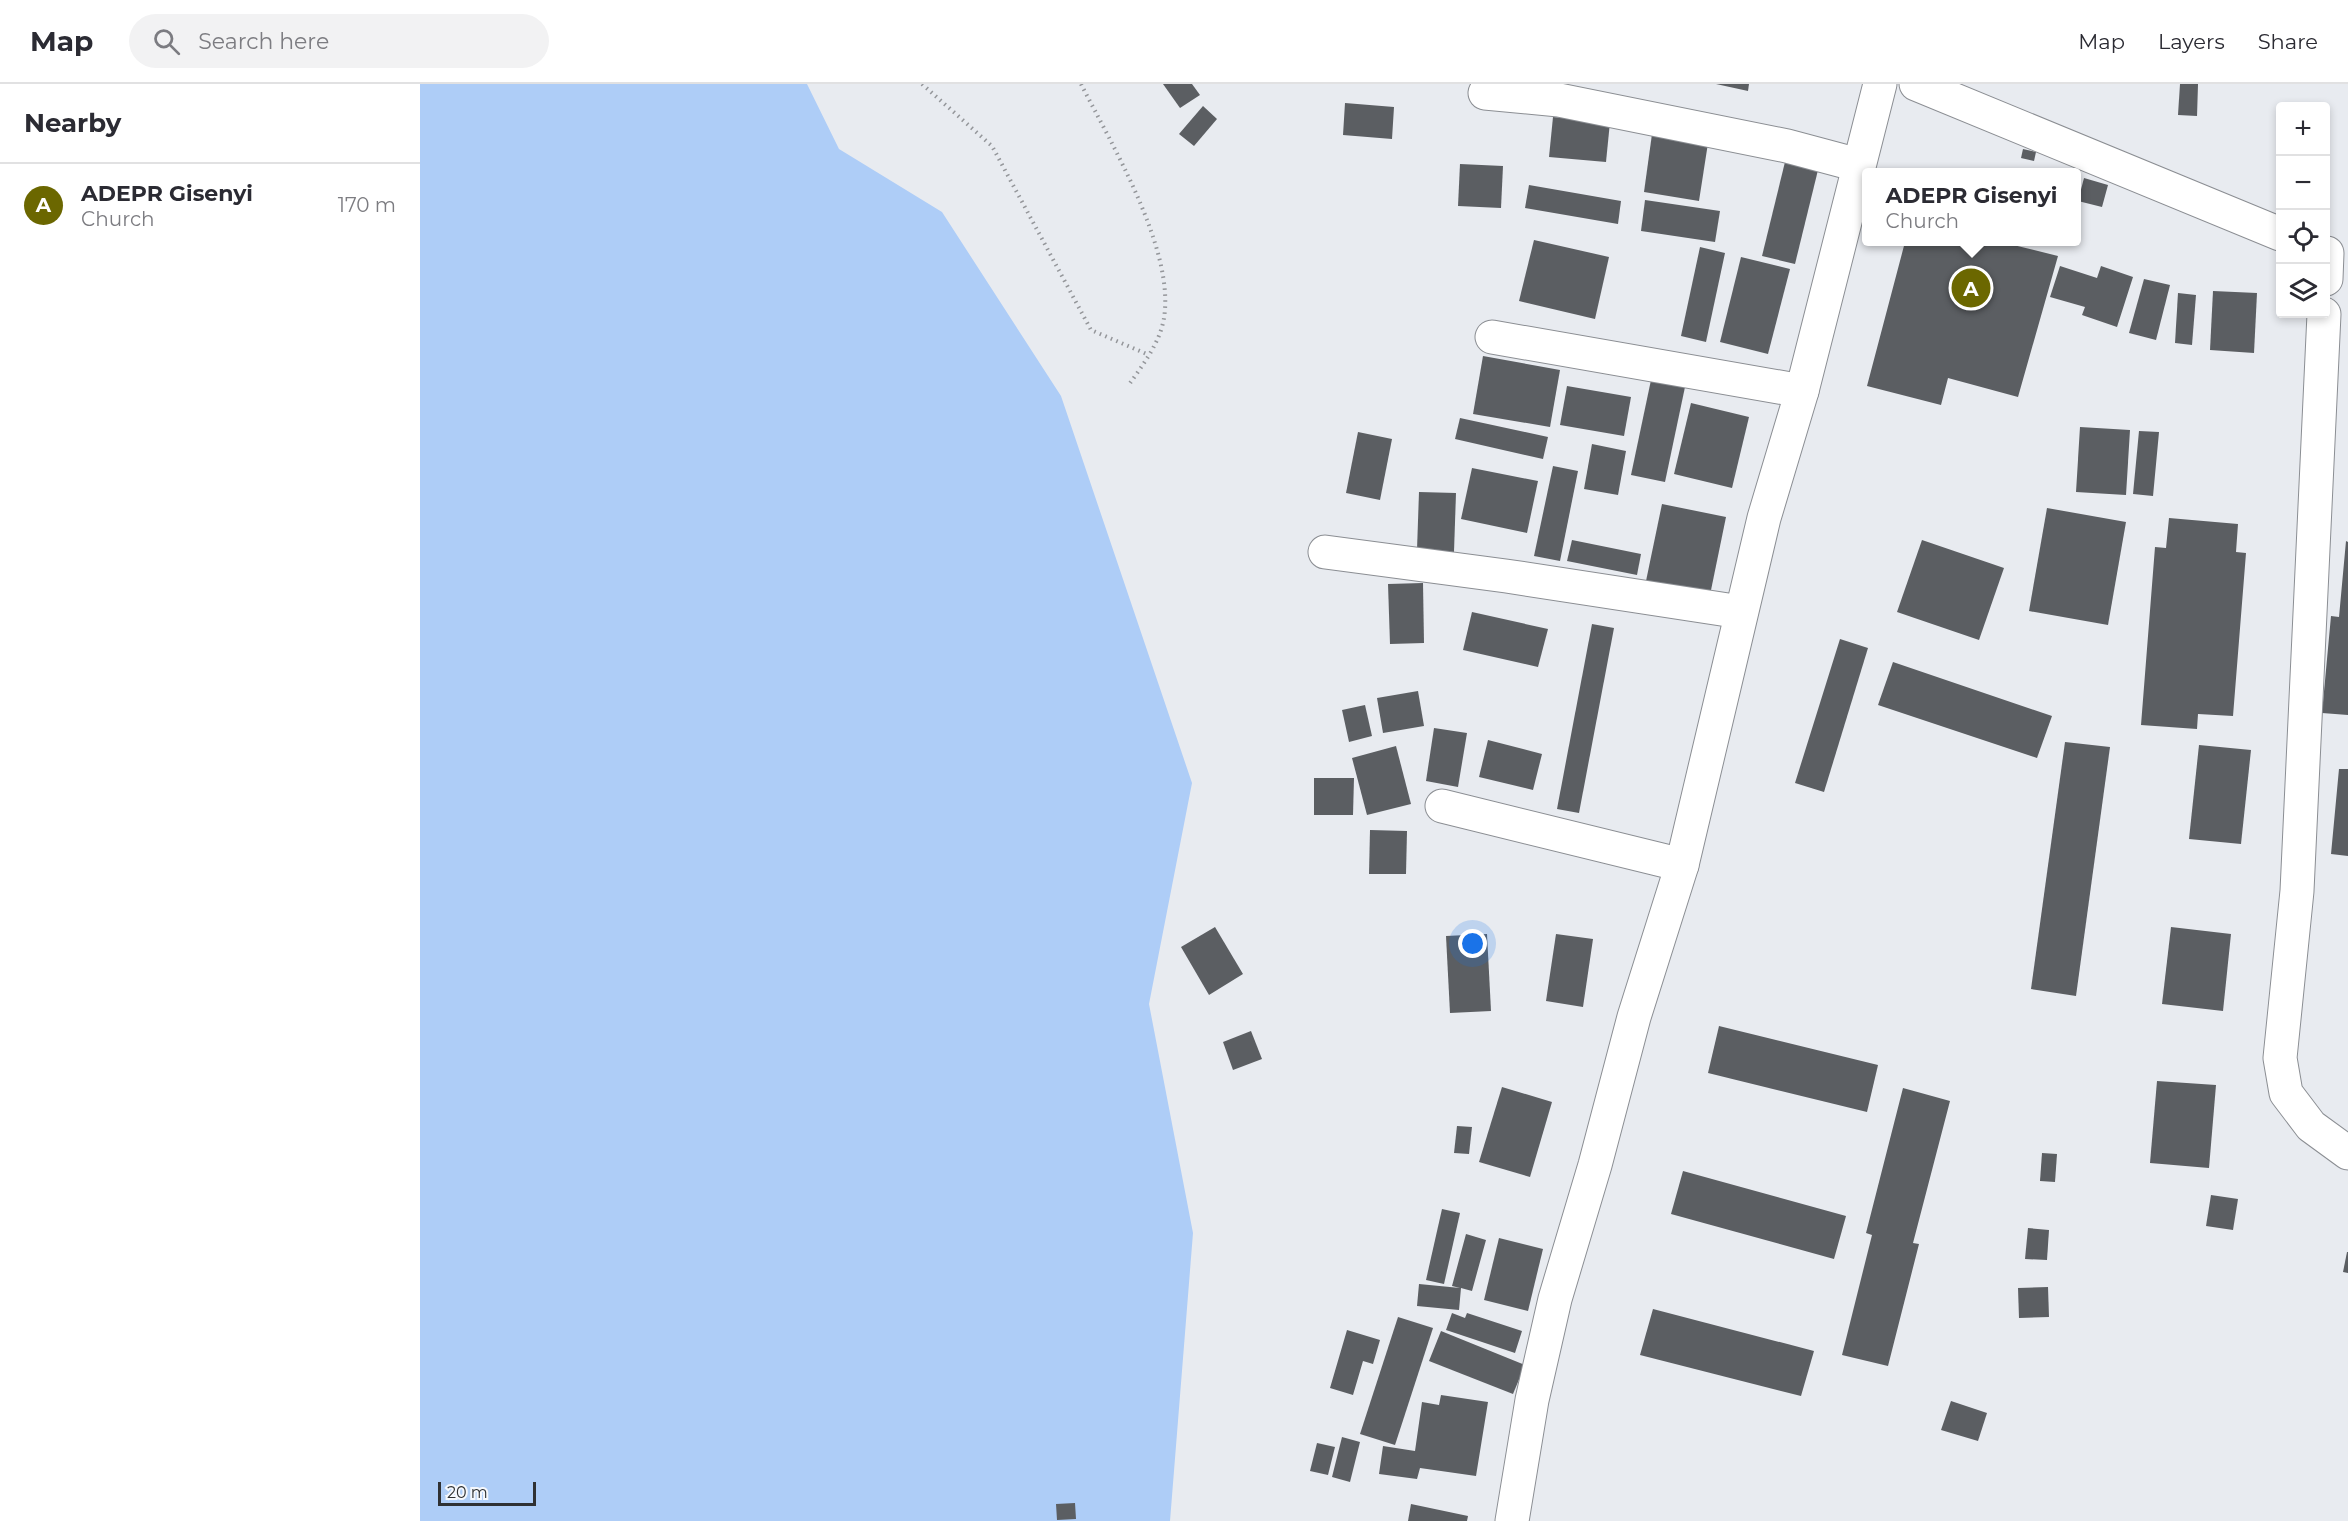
<!DOCTYPE html>
<meta charset="utf-8">
<style>
body{margin:0;font-family:Montserrat,sans-serif;background:#f2f2f3;color:#2b2b33}
.controls{position:absolute;right:18px;top:18px;display:grid;overflow:hidden;border-radius:6px;box-shadow:0 3px 9px #0003}
.controls button{width:54px;height:54px;display:grid;place-items:center;padding:0;border:0;border-bottom:2px solid #e1e1e2;background:#fff;color:#2b2b33;font:30px sans-serif}
.scale{position:absolute;left:18px;bottom:15px;width:98px;box-sizing:border-box;padding-left:6px;border:3px solid #2f3133;border-top:0;font-size:16px;line-height:21px;white-space:nowrap;color:#2f3133;-webkit-text-stroke:4px #f5f8fd;paint-order:stroke}
.you{position:absolute;left:1053px;top:860px;width:21px;height:21px;margin:-15px;border:4px solid #fff;border-radius:50%;background:#1a73e8;box-shadow:0 0 0 9px #1a73e833}
.badge{display:grid;place-items:center;width:39px;height:39px;border-radius:50%;background:#6b6700;color:#fff;font-size:20px;font-weight:700}
.pin{position:absolute;translate:-50% -50%;border:3px solid #fff;box-shadow:0 2px 6px #0006}
.popup{position:absolute;left:1442px;top:84px;width:219px;height:78px;box-sizing:border-box;display:grid;place-content:center;border-radius:6px;background:#fff;filter:drop-shadow(0 2px 4px #0005);font-size:20px;white-space:nowrap;color:#7c7c81}
.popup b{font-size:22px;color:#2b2b33}
.popup::after{content:'';position:absolute;left:50%;top:100%;margin-left:-12px;border:12px solid transparent;border-top-color:#fff}
.list{margin:0;padding:0;list-style:none}
h2{display:flex;justify-content:space-between;align-items:center;height:78px;margin:0;padding:0 24px;font-size:26px}
h2 small{font-size:20px;font-weight:400;color:#7c7c81}
.list li{display:grid;grid-template-columns:39px 1fr auto;gap:18px;align-items:center;box-sizing:border-box;height:84px;padding:0 24px;border-top:2px solid #e1e1e2}
.list b{display:block;font-size:22px;white-space:nowrap}
.list p{margin:0;font-size:20px;white-space:nowrap;color:#7c7c81}
.list em{font-size:20px;font-style:normal;color:#7c7c81}
.icon{flex:none;width:33px;height:33px;fill:none;stroke:currentColor;stroke-width:2;stroke-linecap:round;stroke-linejoin:round}
.map{position:relative;flex:none;width:1928px;height:1437px;overflow:hidden}
header{display:flex;align-items:center;gap:36px;box-sizing:border-box;height:84px;padding:0 30px;background:#fff;border-bottom:2px solid #e1e1e2}
header strong{font-size:28px}
nav{display:flex;gap:33px;margin-inline-start:auto;font-size:21px}
.search{width:420px;height:54px;background:#f2f2f3;display:flex;align-items:center;gap:15px;box-sizing:border-box;padding:0 21px;border-radius:33px;color:#7c7c81;font-size:22px}
main{display:flex}
aside{flex:1;background:#fff}
.map>svg:first-child{display:block}
</style>
<header>
<strong>Map</strong>
<div class="search"><svg class="icon" aria-label="search" viewBox="0 0 24 24"><circle cx="10" cy="10" r="6"/><path d="M15 15l6 6"/></svg>Search here</div>
<nav><a>Map</a><a>Layers</a><a>Share</a></nav>
</header>
<main>
<aside>
<h2>Nearby<small></small></h2>
<ul class="list">
<li><span class="badge">A</span><div><b>ADEPR Gisenyi</b><p>Church</p></div><em>170 m</em></li>
</ul>
</aside>
<div class="map">
<svg width="1928" height="1437" viewBox="0 0 1928 1437">
<rect width="100%" height="100%" fill="#e8ebf0"/>
<polygon fill="#aecdf7" points="0,0 387,0 419,65 522,128 641,312 772,699 729,920 773,1149 750,1437 0,1437"/>
<g fill="#5b5e62">
<polygon points="743,0 772,0 780,11 760,24"/>
<polygon points="1296,0 1329,0 1328,7"/>
<polygon points="1760,0 1778,0 1777,32 1758,31"/>
<polygon points="925,19 974,23 972,55 923,51"/>
<polygon points="783,22 797,35 774,62 759,50"/>
<polygon points="1133,33 1190,38 1186,78 1129,73"/>
<polygon points="1232,50 1288,59 1279,117 1224,108"/>
<polygon points="1603,65 1616,68 1614,77 1601,74"/>
<polygon points="1365,78 1398,86 1375,180 1342,172"/>
<polygon points="1040,80 1083,82 1081,124 1038,122"/>
<polygon points="1664,94 1688,101 1682,123 1658,117"/>
<polygon points="1109,101 1201,117 1198,140 1105,124"/>
<polygon points="1225,116 1300,127 1295,158 1221,147"/>
<polygon points="1114,156 1189,173 1175,235 1099,217"/>
<polygon points="1485,158 1581,158 1638,172 1598,313 1528,294 1521,321 1447,302"/>
<polygon points="1280,163 1305,169 1286,258 1261,252"/>
<polygon points="1321,173 1370,185 1348,270 1300,258"/>
<polygon points="1640,182 1677,194 1681,182 1713,193 1697,243 1662,231 1665,223 1630,213"/>
<polygon points="1724,195 1750,201 1736,256 1709,249"/>
<polygon points="1793,207 1837,209 1834,269 1790,266"/>
<polygon points="1758,209 1776,211 1772,261 1755,259"/>
<polygon points="1063,272 1140,286 1130,343 1053,330"/>
<polygon points="1231,296 1265,303 1245,398 1211,391"/>
<polygon points="1147,302 1211,313 1204,352 1140,341"/>
<polygon points="1271,319 1329,333 1312,404 1254,390"/>
<polygon points="1040,334 1128,353 1123,375 1035,355"/>
<polygon points="1660,343 1710,346 1706,411 1656,408"/>
<polygon points="1719,347 1739,348 1733,412 1713,410"/>
<polygon points="938,348 972,355 960,416 926,409"/>
<polygon points="1172,360 1206,367 1198,411 1164,405"/>
<polygon points="1133,382 1158,387 1140,477 1114,472"/>
<polygon points="1052,384 1118,397 1107,449 1041,435"/>
<polygon points="999,408 1036,409 1034,468 997,466"/>
<polygon points="1242,420 1306,433 1290,511 1226,497"/>
<polygon points="1627,424 1706,438 1688,541 1609,527"/>
<polygon points="1749,434 1818,440 1816,468 1826,469 1813,632 1778,630 1777,645 1721,641 1735,463 1746,464"/>
<polygon points="1152,456 1221,470 1217,491 1147,477"/>
<polygon points="1502,456 1584,484 1559,556 1477,528"/>
<polygon points="1926,457 1928,458 1928,631 1902,629 1911,532 1919,533"/>
<polygon points="1003,499 1004,559 970,560 968,500"/>
<polygon points="1052,528 1128,545 1118,583 1043,566"/>
<polygon points="1172,540 1194,544 1159,729 1137,725"/>
<polygon points="1420,555 1448,564 1404,708 1375,699"/>
<polygon points="1473,578 1632,632 1617,674 1458,621"/>
<polygon points="998,607 1004,642 963,649 957,614"/>
<polygon points="945,621 952,652 929,658 922,626"/>
<polygon points="1014,644 1047,649 1038,703 1006,697"/>
<polygon points="1068,656 1122,670 1113,706 1059,693"/>
<polygon points="1645,658 1690,663 1656,912 1611,905"/>
<polygon points="1779,661 1831,666 1821,760 1769,755"/>
<polygon points="976,662 991,720 947,731 932,674"/>
<polygon points="1919,685 1928,685 1928,772 1911,770"/>
<polygon points="894,694 934,694 933,731 894,731"/>
<polygon points="950,746 987,747 986,790 949,790"/>
<polygon points="795,843 823,890 789,911 761,863"/>
<polygon points="1751,843 1811,850 1803,927 1742,920"/>
<polygon points="1067,850 1071,927 1030,929 1026,852"/>
<polygon points="1136,850 1173,855 1163,923 1126,917"/>
<polygon points="1299,942 1458,981 1447,1028 1288,989"/>
<polygon points="831,947 842,975 813,986 803,958"/>
<polygon points="1737,997 1796,1001 1789,1084 1730,1079"/>
<polygon points="1082,1003 1132,1018 1110,1093 1059,1078"/>
<polygon points="1483,1004 1530,1017 1493,1159 1499,1160 1468,1282 1422,1271 1452,1151 1446,1149"/>
<polygon points="1037,1042 1052,1043 1049,1070 1034,1069"/>
<polygon points="1622,1069 1637,1070 1635,1098 1620,1097"/>
<polygon points="1263,1087 1426,1132 1414,1175 1251,1130"/>
<polygon points="1791,1111 1818,1115 1813,1146 1786,1142"/>
<polygon points="1022,1125 1040,1129 1024,1200 1006,1196"/>
<polygon points="1608,1144 1629,1146 1627,1176 1605,1175"/>
<polygon points="1046,1150 1066,1156 1052,1207 1041,1204 1039,1226 997,1222 999,1200 1040,1204 1032,1202"/>
<polygon points="1079,1154 1123,1165 1108,1227 1064,1216"/>
<polygon points="1927,1168 1928,1168 1928,1189 1923,1188"/>
<polygon points="1628,1203 1629,1233 1599,1234 1598,1204"/>
<polygon points="1233,1225 1394,1267 1381,1312 1220,1271"/>
<polygon points="1032,1229 1045,1234 1047,1229 1102,1247 1095,1269 1026,1246"/>
<polygon points="978,1233 1013,1244 975,1361 940,1350"/>
<polygon points="927,1246 960,1256 953,1280 943,1277 933,1311 910,1304"/>
<polygon points="1021,1247 1105,1281 1093,1310 1009,1277"/>
<polygon points="1021,1311 1068,1318 1056,1392 1000,1384 997,1395 959,1390 963,1362 995,1367 1002,1318 1019,1321"/>
<polygon points="1531,1317 1567,1329 1558,1357 1521,1346"/>
<polygon points="922,1353 940,1358 930,1398 912,1393"/>
<polygon points="897,1359 915,1363 908,1391 890,1387"/>
<polygon points="655,1419 656,1435 637,1436 636,1420"/>
<polygon points="991,1420 1048,1432 1047,1437 988,1437"/>
</g>
<g fill="none" stroke-linecap="round" stroke-linejoin="round">
<g stroke="#8b8e93" stroke-width="35">
<g id="minor">
<polyline points="1496,0 1860,150"/>
<polyline points="1065,9 1139,16 1367,62 1438,81"/>
<polyline points="1906,195 1907,169"/>
<polyline points="1904,230 1877,807 1860,974 1866,1009 1891,1042 1928,1069"/>
<polyline points="1072,253 1382,307"/>
<polyline points="905,468 1086,492 1321,528"/>
<polyline points="1022,722 1262,781"/>
</g>
</g>
<g stroke="#8b8e93" stroke-width="35">
<polyline id="major" points="1092,1437 1112,1316 1135,1215 1175,1081 1214,933 1262,781 1344,434 1382,307 1460,0"/>
</g>
<g stroke="#94969a" stroke-width="4" stroke-dasharray="1.5 4.5" stroke-linecap="butt">
<polyline points="502,0 572,62 671,246 729,271"/>
<path d="M661 0C692 61 755 166 744 234 740 259 722 282 708 302"/>
</g>
<use href="#minor" stroke="#fff" stroke-width="33"/>
<use href="#major" stroke="#fff" stroke-width="33"/>
</g>
</svg>
<div class="controls">
<button>+</button>
<button>−</button>
<button><svg class="icon" aria-label="locate" viewBox="0 0 24 24"><circle cx="12" cy="12" r="6"/><path d="M12 2v4M12 18v4M2 12h4M18 12h4"/></svg></button>
<button><svg class="icon" aria-label="layers" viewBox="0 0 24 24"><path d="M12 4l9 5-9 5-9-5zM3 14l9 5 9-5"/></svg></button>
</div>
<div class="scale">20 m</div>
<div class="you"></div>
<div class="pin badge" style="left:1551px;top:204px">A</div>
<div class="popup"><b>ADEPR Gisenyi</b>Church</div>
</div>
</main>
